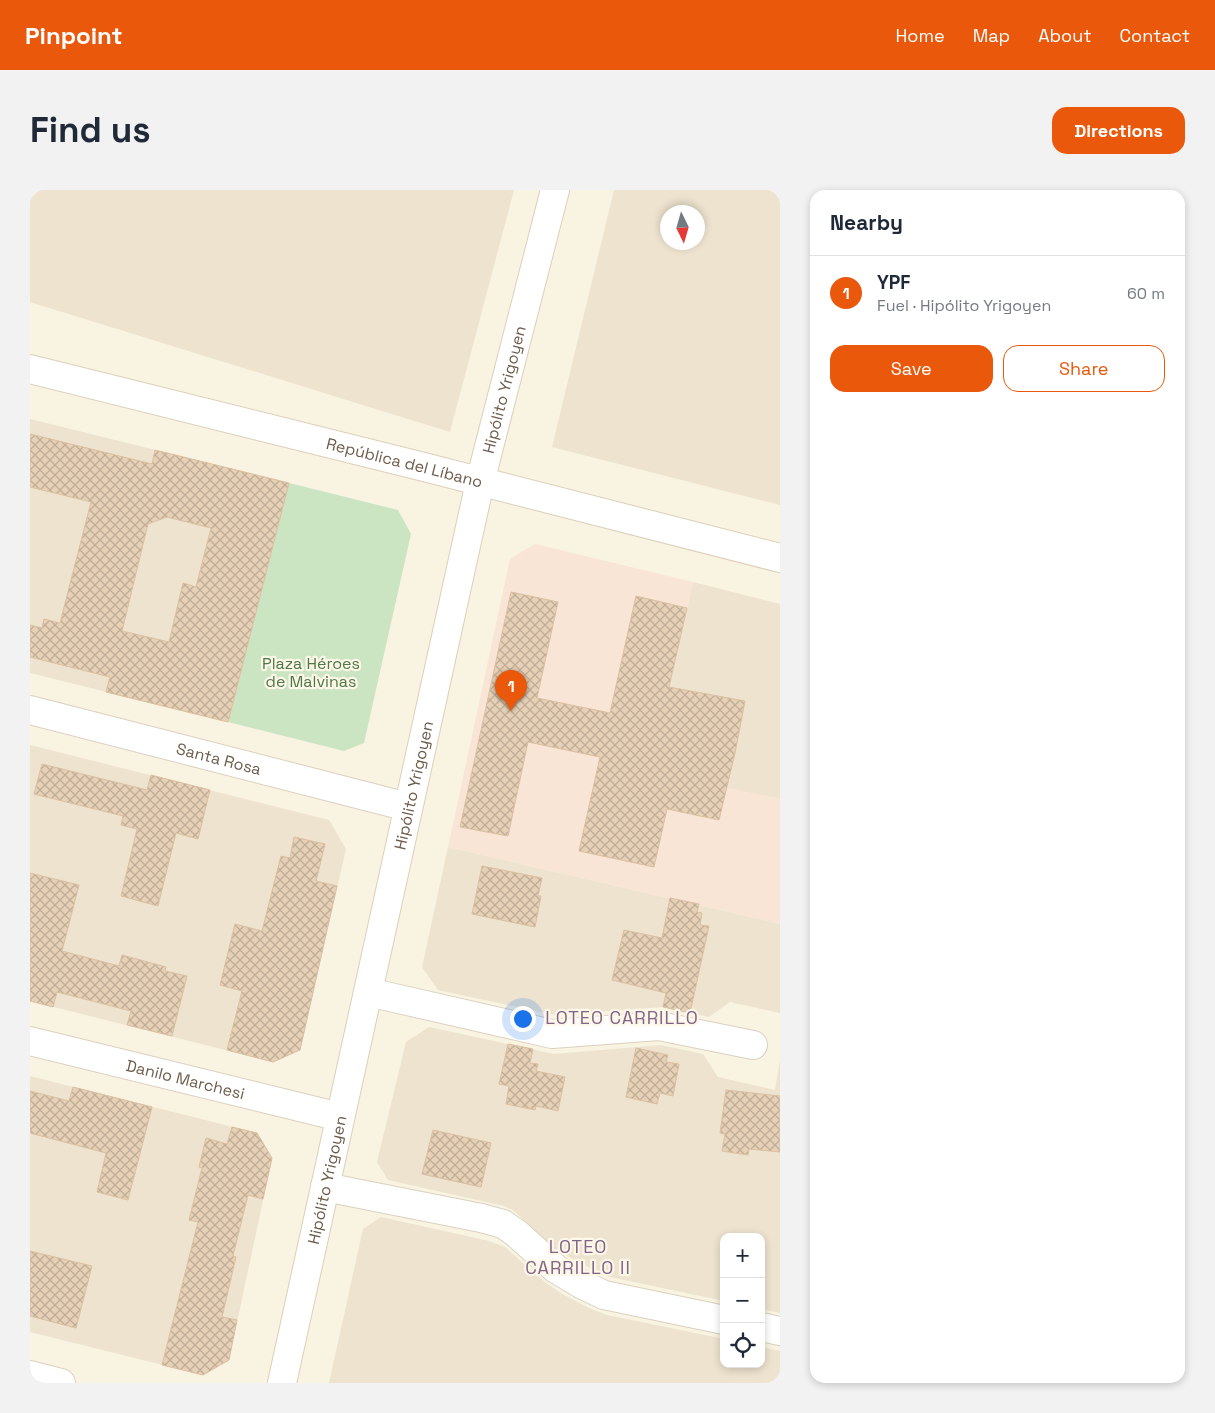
<!DOCTYPE html>
<meta charset="utf-8">
<style>
body{margin:0;font-family:"Space Grotesk",sans-serif;background:#f2f2f3;color:#1f2937}
.controls{position:absolute;right:15px;bottom:15px;display:grid;overflow:hidden;border-radius:10px;box-shadow:0 2px 8px #0003}
.controls button{width:45px;height:45px;display:grid;place-items:center;padding:0;border:0;border-bottom:1px solid #e0e1e3;background:#fff;color:#1f2937;font:25px sans-serif}
.compass{position:absolute;left:630px;top:15px;width:45px;height:45px;border-radius:50%;background:#fff;box-shadow:0 2px 8px #0003;rotate:175deg}
.you{position:absolute;left:492px;top:828px;width:18px;height:18px;margin:-12px;border:4px solid #fff;border-radius:50%;background:#1a73e8;box-shadow:0 0 0 8px #1a73e833}
.badge{display:grid;place-items:center;width:32px;height:32px;border-radius:50%;background:#ea580c;color:#fff;font-size:16px;font-weight:700}
.pin{position:absolute;translate:-50% -41px;filter:drop-shadow(0 1px 2px #0008)}
.pin::after{content:'';position:absolute;top:26px;width:18px;height:15px;background:inherit;clip-path:polygon(0 0,100% 0,50% 100%)}
.list{margin:0;padding:0;list-style:none}
h2{display:flex;justify-content:space-between;align-items:center;height:65px;margin:0;padding:0 20px;font-size:21px}
h2 small{font-size:16px;font-weight:400;color:#747a83}
.list li{display:grid;grid-template-columns:32px 1fr auto;gap:15px;align-items:center;box-sizing:border-box;height:75px;padding:0 20px;border-top:1px solid #e0e1e3}
.list b{display:block;font-size:19px;white-space:nowrap}
.list p{margin:0;font-size:16px;white-space:nowrap;color:#747a83}
.list em{font-size:16px;font-style:normal;color:#747a83}
.actions{display:flex;gap:10px;padding:15px 20px}
.actions a{flex:1;padding:11px 0;border:1px solid #ea580c;border-radius:15px;text-align:center;font-size:18px;color:#ea580c}
.actions .main{background:#ea580c;color:#fff}
.icon{flex:none;width:28px;height:28px;fill:none;stroke:currentColor;stroke-width:2;stroke-linecap:round;stroke-linejoin:round}
.map{position:relative;flex:none;width:750px;height:1193px;overflow:hidden;border-radius:15px}
header{display:flex;align-items:center;gap:30px;box-sizing:border-box;height:70px;padding:0 25px;background:#ea580c;color:#fff}
header strong{font-size:24px}
nav{display:flex;gap:28px;margin-inline-start:auto;font-size:18px}
.intro{display:flex;align-items:center;justify-content:space-between;box-sizing:border-box;height:120px;padding:0 30px}
h1{margin:0;font-size:35px}
.button{padding:12px 22px;border-radius:15px;background:#ea580c;color:#fff;font-size:18px;font-weight:700}
main{display:flex;gap:30px;padding:0 30px}
aside{flex:1;background:#fff;border-radius:15px;box-shadow:0 2px 8px #0003}
.map>svg:first-child{display:block}
</style>
<header>
<strong>Pinpoint</strong>
<nav><a>Home</a><a>Map</a><a>About</a><a>Contact</a></nav>
</header>
<div class="intro"><h1>Find us</h1><a class="button">Directions</a></div>
<main>
<div class="map">
<svg width="750" height="1193" viewBox="0 0 750 1193">
<defs>
<pattern id="building-cross-hatch" width="8" height="8" patternUnits="userSpaceOnUse" patternTransform="scale(1.25)"><rect width="8" height="8" fill="#e6d1b7"/><path d="M0 0l8 8M0 8l8-8" fill="none" stroke="#bfad97"/></pattern>
</defs>
<rect width="100%" height="100%" fill="#f9f3e1"/>
<g fill="#ede3cf" fill-rule="evenodd">
<polygon points="0,0 484,0 420,242 0,112"/>
<path d="M584 0H750V315L522 257ZM638 22H668V52H638Z"/>
<polygon points="0,229 259,293 198,532 0,483"/>
<polygon points="663,392 750,414 750,609 620,582"/>
<polygon points="0,555 299,630 316,659 270,860 243,872 0,811"/>
<polygon points="418,657 750,734 750,823 700,812 679,827 633,817 525,825 408,800 392,777"/>
<polygon points="399,837 524,864 631,855 673,864 688,887 745,900 750,870 750,1123 731,1119 731,1047 694,1047 694,1111 580,1087 550,1073 534,1064 521,1055 483,1020 474,1016 358,990 347,972 376,852"/>
<polygon points="0,886 227,943 242,968 199,1170 173,1185 0,1142"/>
<polygon points="351,1027 459,1051 475,1057 516,1093 534,1105 559,1118 577,1125 694,1149 694,1174 731,1174 731,1157 750,1161 750,1193 299,1193 333,1039"/>
</g>
<polygon fill="#f8e5d6" points="505,354 663,392 639,497 697,598 750,609 750,734 418,657 480,369"/>
<polygon fill="#cbe4c2" points="259,293 368,320 381,344 334,553 314,561 198,532"/>
<g fill="url(#building-cross-hatch)" stroke="#dcbf9f" fill-rule="evenodd">
<path d="M0 244 122 274 125 260 259 293 198 532 76 502 80 487 0 467V435L12 438 14 429 30 433 61 312 0 297ZM137 327 181 338 166 397 153 393 139 452 92 441 118 334Z"/>
<polygon points="481,402 528,412 507,508 580,523 606,406 657,418 639,497 715,511 705,563 689,630 637,619 624,677 549,661 570,567 498,552 478,646 430,637"/>
<polygon points="12,574 117,600 121,585 180,600 168,649 146,643 128,716 91,706 107,639 91,635 93,626 4,604"/>
<polygon points="264,647 295,654 286,691 307,696 270,860 243,872 197,860 212,801 190,795 205,734 232,741 251,666 260,668"/>
<polygon points="452,676 512,688 508,706 511,706 505,737 442,724"/>
<polygon points="0,683 49,695 32,761 89,776 92,765 136,777 135,781 157,786 142,846 97,835 101,821 27,802 23,817 0,811"/>
<polygon points="640,708 669,714 667,722 672,723 670,735 679,736 660,823 633,817 636,803 582,790 594,740 632,748"/>
<polygon points="478,854 503,859 500,873 508,874 506,881 535,887 528,921 506,916 505,920 476,914 479,896 469,894"/>
<polygon points="606,858 638,865 636,872 649,874 643,906 630,903 627,914 596,907"/>
<polygon points="43,897 122,917 98,1010 67,1002 76,963 0,943 0,901 39,911"/>
<polygon points="696,900 750,906 750,962 719,959 718,965 692,961 695,944 690,943"/>
<polygon points="202,937 227,943 242,968 233,1009 218,1005 203,1066 206,1067 192,1127 207,1130 199,1170 173,1185 132,1175 168,1032 159,1030 172,978 169,977 176,948 197,954"/>
<polygon points="403,940 461,953 451,997 392,984"/>
<polygon points="0,1061 62,1076 46,1138 0,1126"/>
</g>
<g fill="none" stroke-linecap="round" stroke-linejoin="round">
<g stroke="#dcd0bf" stroke-width="30">
<g id="street">
<path id="s1" d="M0 520 378 617"/>
<polyline points="338,802 522,844 629,836 723,855"/>
<path id="s2" d="M0 851 310 927"/>
<polyline points="295,997 451,1028 473,1034 486,1043 526,1079 551,1094 574,1105 694,1130"/>
<polyline points="731,1137 750,1141"/>
<polyline points="0,1185 31,1193"/>
</g>
</g>
<g stroke="#ddcfba" stroke-width="30">
<g id="secondary">
<path id="s3" d="M0 179 394 277 750 368"/>
<path id="s4" d="M252 1193 450 292 525 0"/>
</g>
</g>
<use href="#street" stroke="#fff" stroke-width="28"/>
<use href="#secondary" stroke="#fff" stroke-width="28"/>
</g>
<g text-anchor="middle" stroke-width="4.5" stroke-linejoin="round" paint-order="stroke">
<g font-size="16" fill="#6d5c4b" stroke="#fcf7e7">
<text dy="6" stroke="none"><textPath href="#s4" startOffset="1018">Hipólito Yrigoyen</textPath></text>
<text dy="6" stroke="none"><textPath href="#s3" startOffset="386">República del Líbano</textPath></text>
<text dy="6" stroke="none"><textPath href="#s1" startOffset="195">Santa Rosa</textPath></text>
<text dy="6" stroke="none"><textPath href="#s4" startOffset="612">Hipólito Yrigoyen</textPath></text>
<text dy="6" stroke="none"><textPath href="#s2" startOffset="160">Danilo Marchesi</textPath></text>
<text dy="6" stroke="none"><textPath href="#s4" startOffset="208">Hipólito Yrigoyen</textPath></text>
</g>
<g font-size="16" fill="#4f7848" stroke="#fcf7e7">
<text x="281" y="479">Plaza Héroes<tspan x="281" dy="18">de Malvinas</tspan></text>
</g>
<g font-size="18" letter-spacing="1" fill="#82638a" stroke="#fcf7e7">
<text x="592" y="834">LOTEO CARRILLO</text>
<text x="548" y="1063">LOTEO<tspan x="548" dy="21">CARRILLO II</tspan></text>
</g>
</g>
</svg>
<div class="controls">
<button>+</button>
<button>−</button>
<button><svg class="icon" aria-label="locate" viewBox="0 0 24 24"><circle cx="12" cy="12" r="6"/><path d="M12 2v4M12 18v4M2 12h4M18 12h4"/></svg></button>
</div>
<svg class="compass" viewBox="-18 -18 36 36"><path d="M0-13l5 13h-10z" fill="#e53935"/><path d="M0 13l5-13h-10z" fill="#747a83"/></svg>
<div class="you"></div>
<div class="pin badge" style="left:481px;top:521px">1</div>
</div>
<aside>
<h2>Nearby<small></small></h2>
<ul class="list">
<li><span class="badge">1</span><div><b>YPF</b><p>Fuel · Hipólito Yrigoyen</p></div><em>60 m</em></li>
</ul>
<div class="actions"><a class="main">Save</a><a>Share</a></div>
</aside>
</main>
